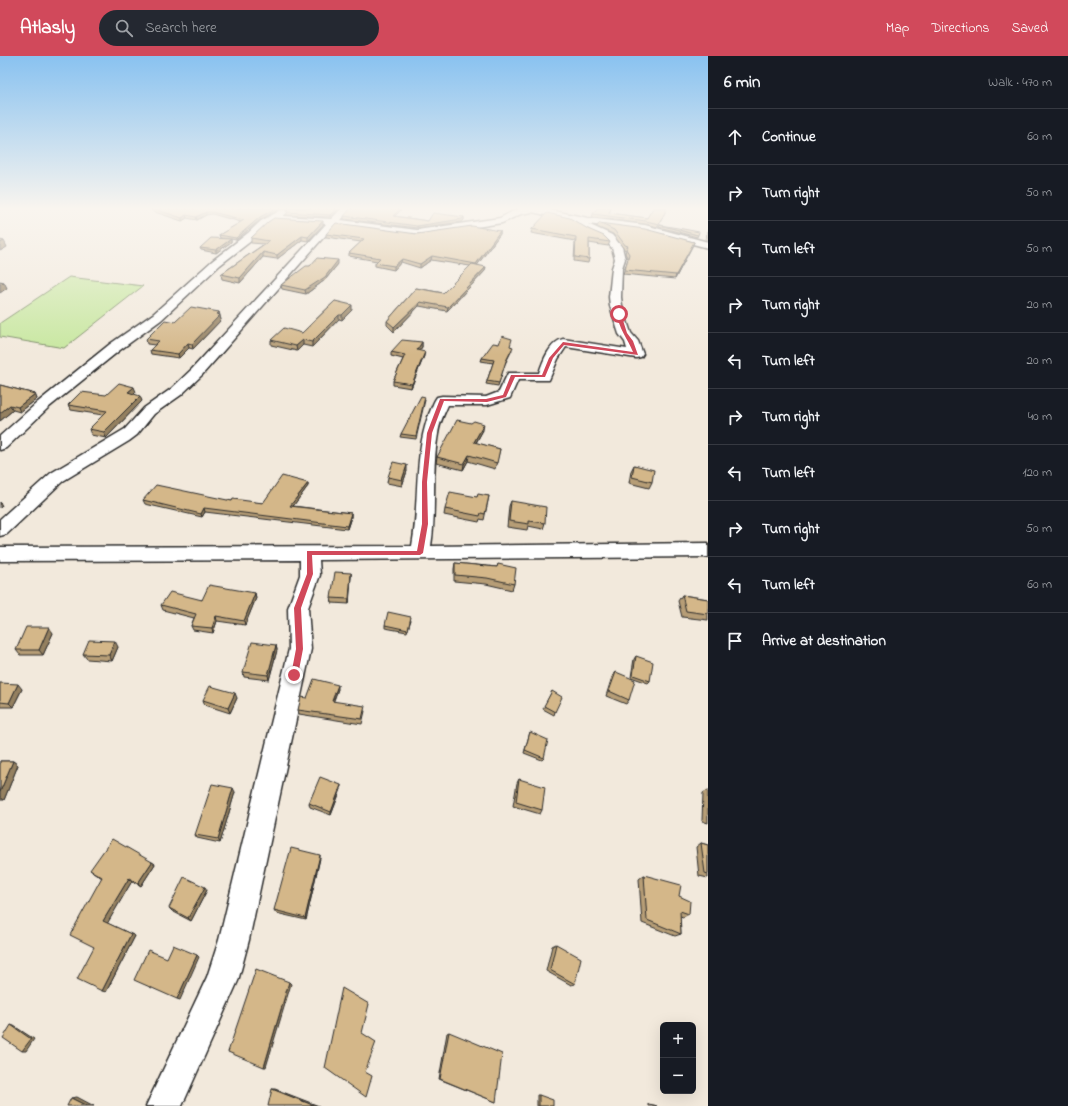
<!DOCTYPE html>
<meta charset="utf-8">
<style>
body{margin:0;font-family:"Indie Flower",sans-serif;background:#242831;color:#f1f3f6}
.controls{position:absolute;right:12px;bottom:12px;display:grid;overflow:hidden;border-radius:6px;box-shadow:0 4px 16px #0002}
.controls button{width:36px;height:36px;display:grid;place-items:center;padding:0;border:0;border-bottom:1px solid #363941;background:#171b24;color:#f1f3f6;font:20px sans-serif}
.stop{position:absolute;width:12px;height:12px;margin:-9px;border:3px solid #d1495b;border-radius:50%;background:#fff}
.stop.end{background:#d1495b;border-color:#fff;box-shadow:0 1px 4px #0008}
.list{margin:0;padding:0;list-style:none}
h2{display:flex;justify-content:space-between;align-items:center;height:52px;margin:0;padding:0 16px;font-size:17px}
h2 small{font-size:13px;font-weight:400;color:#9ea1a6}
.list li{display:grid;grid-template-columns:26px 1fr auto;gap:12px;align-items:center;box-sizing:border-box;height:56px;padding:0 16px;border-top:1px solid #363941}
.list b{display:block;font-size:15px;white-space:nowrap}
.list em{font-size:13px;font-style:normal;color:#9ea1a6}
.icon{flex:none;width:22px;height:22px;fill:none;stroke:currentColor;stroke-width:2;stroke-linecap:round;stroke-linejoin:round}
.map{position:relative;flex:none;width:708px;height:1050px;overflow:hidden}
header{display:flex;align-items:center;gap:24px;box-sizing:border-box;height:56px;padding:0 20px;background:#d1495b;color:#fff}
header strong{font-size:19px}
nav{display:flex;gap:22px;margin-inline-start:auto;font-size:14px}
.search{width:280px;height:36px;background:#242831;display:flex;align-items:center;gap:10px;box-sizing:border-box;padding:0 14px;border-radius:22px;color:#9ea1a6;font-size:15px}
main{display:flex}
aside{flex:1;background:#171b24}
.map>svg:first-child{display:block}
</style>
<header>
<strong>Atlasly</strong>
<div class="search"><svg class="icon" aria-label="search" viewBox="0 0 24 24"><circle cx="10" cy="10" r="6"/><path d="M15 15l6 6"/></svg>Search here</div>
<nav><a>Map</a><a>Directions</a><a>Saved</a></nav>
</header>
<main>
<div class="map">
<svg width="708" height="1050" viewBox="0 0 708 1050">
<rect width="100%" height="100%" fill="#f2e9dc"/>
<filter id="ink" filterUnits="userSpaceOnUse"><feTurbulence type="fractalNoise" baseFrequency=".025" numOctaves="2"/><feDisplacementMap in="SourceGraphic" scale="8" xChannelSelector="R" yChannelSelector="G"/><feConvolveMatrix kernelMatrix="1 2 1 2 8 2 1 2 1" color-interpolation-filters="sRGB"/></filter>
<g filter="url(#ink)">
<polygon fill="#c7e79f" stroke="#798965" points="69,221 143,230 64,292 0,281 0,267"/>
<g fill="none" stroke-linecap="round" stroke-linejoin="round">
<g stroke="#2b2b2b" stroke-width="3">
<path id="minor" d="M342 152H352L341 164 417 174 500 162 515 154 523 152H541L588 162 645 169 708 186V192L644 175 588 168 612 179 622 191 625 203 622 212 621 241 622 250 631 277 638 285 643 298 641 301 636 302 566 291 558 303 549 324H518L510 342 487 349H448C444 358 439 368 438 378 431 415 437 453 431 490L708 487V501L319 504 320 519 308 552 311 593 249 884 238 925 182 1050H146L207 921 219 884 289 593 288 552 300 519V504L0 505V491L412 490C420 445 413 402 429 358 432 352 433 346 437 341L442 340 486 341 499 336 508 317H539C543 305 550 286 563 283L627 293 625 286 619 278 610 250 609 241 612 212 615 203 612 192 604 183 588 176 570 164 532 156 521 158 502 167 417 180 336 169 322 183 202 319 181 339 154 358 137 379 129 385 63 425 7 478 0 480V463L51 417 125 373 144 352 171 333 192 313 326 168 274 165 267 169 256 181 220 209 161 264 120 294 48 352 6 392 0 394V380L38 346 110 288 153 258 212 205 248 177 261 165 283 153 288 156 283 160 331 163Z"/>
</g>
<use href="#minor" fill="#fff" fill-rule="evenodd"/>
</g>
<g fill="#b69d76" stroke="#2b2b2b">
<polygon points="151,152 281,152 260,164 236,184 231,183 231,186 216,197 201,194 200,192 229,183 220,182 219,179 241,166 212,158 206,159 197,164 187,162 182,165 152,155"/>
<polygon points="284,152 340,152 330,161 287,159 287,156 288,154"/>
<polygon points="597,152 612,152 609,157 647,162 653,152 667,152 658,171 645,168 592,161 593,158"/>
<polygon points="344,160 395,160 428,165 464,161 464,164 462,166 417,172 344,163"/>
<polygon points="599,167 694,186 675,223 623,218 628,203 625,197 626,194 624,193 613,178 597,171"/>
<polygon points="323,169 308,185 302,184 277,203 263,201 240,227 222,223 221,218 264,188 251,187 251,182"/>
<polygon points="660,169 698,179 697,181 659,171"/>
<polygon points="532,173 588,173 610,186 608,190 589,187 589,203 588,207 574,205 575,185 531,177"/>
<polygon points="708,173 708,184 705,183"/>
<polygon points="500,175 500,178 477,209 485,215 447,255 419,250 394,276 387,269 387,265 416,232 443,237 470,210 431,204 420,212 401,206 394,214 375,210 375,207 377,205 349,200 349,197 361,186 326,181 326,178 417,178"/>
<polygon points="338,208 325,224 306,238 282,233 281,229 310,210"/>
<polygon points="335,245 352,254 342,264 339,263 312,291 303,289 297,295 271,289 271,284 302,277"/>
<polygon points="219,256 221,264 193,293 189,292 179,302 151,298 150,294 155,289 147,288 146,283 175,266"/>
<polygon points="422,286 422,291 419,295 424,300 411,332 393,329 393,325 403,303 391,300 391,296"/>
<polygon points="499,288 510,290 512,294 505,308 498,330 486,328 493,307 481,305 482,302"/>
<polygon points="0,329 35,338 37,343 20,356 13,354 0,365"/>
<polygon points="136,336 134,338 142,345 106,382 91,379 89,373 103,359 71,354 68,349"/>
<polygon points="425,344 416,383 400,381 401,378"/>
<polygon points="483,374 476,387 500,393 495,413 468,405 463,414 436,407 437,401"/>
<polygon points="634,409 652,426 649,432 629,427 631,415"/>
<polygon points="407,415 402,430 387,427 388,421"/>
<polygon points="308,427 308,430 293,450 351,457 351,461 347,473 205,456 202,461 145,448 143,444 232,445 263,447"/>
<polygon points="489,440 484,464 480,463 479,466 444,459 445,453 477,441"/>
<polygon points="511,445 545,467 543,473 528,470 527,474 507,471 509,450"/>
<polygon points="455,507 497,511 498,508 514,528 512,534 486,528 454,525 454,513"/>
<polygon points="351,517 349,548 332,547 331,542"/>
<polygon points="255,537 256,542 245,569 217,565 213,577 193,574 191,570 194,562 163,554 161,549"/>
<polygon points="682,539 708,543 708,564 682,561 678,545"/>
<polygon points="411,564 407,576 385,572 385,569"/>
<polygon points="53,577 43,599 20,599 16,594"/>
<polygon points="276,589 277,594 269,624 244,621 243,616"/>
<polygon points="118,591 112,605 87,603 83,598"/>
<polygon points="636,600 650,625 648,627 631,621 634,603"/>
<polygon points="616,616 629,644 626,648 606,640 612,621"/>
<polygon points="0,627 22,633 13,651 0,651"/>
<polygon points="338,633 333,646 365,655 362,668 299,658 298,654 307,642"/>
<polygon points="552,635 555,656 554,659 543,653"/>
<polygon points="237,642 230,657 205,649 203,644"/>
<polygon points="530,676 544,702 542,704 524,697"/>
<polygon points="0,705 13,705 18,709 4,744 0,744"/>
<polygon points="519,723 542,754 540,758 513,750 517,727"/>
<polygon points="341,733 331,759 310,751 309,747"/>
<polygon points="708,734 708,767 702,765 703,737"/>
<polygon points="235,736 220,787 197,782 195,779"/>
<polygon points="701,787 708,789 708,822 699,820 696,791"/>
<polygon points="320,802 306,864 276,857 274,854"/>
<polygon points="152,806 155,808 141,830 132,825 107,867 135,880 106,936 94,891 102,822 90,814"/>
<polygon points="644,819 679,840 689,858 683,861 680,860 681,878 675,880 642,867 639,823"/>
<polygon points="207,834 191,865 172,855 169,852"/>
<polygon points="556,888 575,928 571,929 546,915 552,890"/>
<polygon points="449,976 496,1046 439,1023 447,977"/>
<polygon points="537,1039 539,1039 553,1050 537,1050"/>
<polygon points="648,1048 654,1049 657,1050 648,1050"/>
</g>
<g fill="#948060" stroke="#2b2b2b">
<polygon points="276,152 281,152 260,164 236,184 236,182 260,161"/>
<polygon points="337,152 340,152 330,161 330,159"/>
<polygon points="401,152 403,152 393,162 393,160"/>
<polygon points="206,156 206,159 197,164 196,161"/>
<polygon points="186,159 187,162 182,165 182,162"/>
<polygon points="464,161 464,164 462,166 417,172 417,170"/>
<polygon points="323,165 323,169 308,185 308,181"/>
<polygon points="500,175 500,178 476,211 476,208"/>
<polygon points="302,180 302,184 277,203 277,199"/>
<polygon points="231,183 231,186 216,197 216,194"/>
<polygon points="4,185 7,191 0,195 0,187"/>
<polygon points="694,186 693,189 675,223 676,219"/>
<polygon points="263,196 263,201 240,227 240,222"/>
<polygon points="432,200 431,204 420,212 420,208"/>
<polygon points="402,203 401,206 394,214 394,210"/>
<polygon points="338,204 338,208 325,224 306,238 305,234"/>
<polygon points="486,211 485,215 447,255 448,251"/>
<polygon points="4,226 7,232 0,237 0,228"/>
<polygon points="420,246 419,250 394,276 394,271"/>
<polygon points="352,249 352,254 342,264 342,259"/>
<polygon points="219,256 221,264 193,293 192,288"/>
<polygon points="339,259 339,263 312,291 312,286"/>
<polygon points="303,284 303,289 297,295 296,290"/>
<polygon points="422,286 422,291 416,299 417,294"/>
<polygon points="188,287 189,292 179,302 178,298"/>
<polygon points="425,296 424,300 411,332 412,328"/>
<polygon points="134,331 136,336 130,341 128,336"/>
<polygon points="35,338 37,343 20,356 18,351"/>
<polygon points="140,340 142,345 106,382 104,376"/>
<polygon points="10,349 13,354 0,365 0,357"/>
<polygon points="484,368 483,374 473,392 474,386"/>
<polygon points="469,399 468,405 463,414 464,408"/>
<polygon points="407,409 407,415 402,430 402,424"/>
<polygon points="308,427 308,430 291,453 290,450"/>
<polygon points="0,446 2,450 0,452"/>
<polygon points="204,452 205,456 202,461 201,458"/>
<polygon points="351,457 351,461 347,473 347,470"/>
<polygon points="351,517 351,522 349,548 349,543"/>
<polygon points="255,537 256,542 245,569 244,565"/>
<polygon points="216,560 217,565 213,577 212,572"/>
<polygon points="49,571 53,577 43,599 39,594"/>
<polygon points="115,585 118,591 112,605 109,599"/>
<polygon points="276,589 277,594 269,624 268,619"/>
<polygon points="18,628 22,633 13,651 9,647"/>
<polygon points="338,629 338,633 332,650 332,645"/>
<polygon points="235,637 237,642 230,657 228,652"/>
<polygon points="13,705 18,709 4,744 0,741 0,736"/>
<polygon points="341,729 341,733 331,759 331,756"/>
<polygon points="233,732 235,736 220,787 218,783"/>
<polygon points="320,799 320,802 306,864 305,862"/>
<polygon points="152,806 155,808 141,830 138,827"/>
<polygon points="129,822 132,825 107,868 103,865"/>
<polygon points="205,831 207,834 191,865 188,862"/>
<polygon points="131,878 135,880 106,936 102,935"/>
<polygon points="197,899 199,901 180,944 177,943"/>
<polygon points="289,926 291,928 266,1011 264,1011"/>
<polygon points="11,969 14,970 34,983 26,995 22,995"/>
<polygon points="272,1033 275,1033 319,1050 315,1050"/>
<polygon points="77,1041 94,1050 87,1050 71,1042"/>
</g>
<g fill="#d4b789" stroke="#2b2b2b">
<polygon points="151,152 276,152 260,161 236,182 219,179 244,164 212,156 206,156 196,161 186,159 182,162"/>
<polygon points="288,152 337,152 330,159 287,156"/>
<polygon points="351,152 401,152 393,160 428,165 433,157 464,161 462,163 417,170 344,160"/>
<polygon points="597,152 611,152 609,157 647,162 653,152 667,152 659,168 646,165 593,158"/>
<polygon points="547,157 570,162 588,173 604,180 610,186 589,183 589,203 575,201 576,181 532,173"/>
<polygon points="274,162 323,165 308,181 302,180 277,199 263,196 240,222 221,218 269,185 251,182 268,166"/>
<polygon points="336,167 417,178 472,170 500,175 476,208 432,200 420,208 402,203 394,210 375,207 380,202 349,197 364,183 326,178"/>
<polygon points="599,167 645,173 694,186 676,219 625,214 629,198 626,193 628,190 625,189 614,174"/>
<polygon points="660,169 678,172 699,176 698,179"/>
<polygon points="708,174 708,181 706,181"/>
<polygon points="211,182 231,183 216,194 200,192"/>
<polygon points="0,184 4,185 0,187"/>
<polygon points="317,202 338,204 325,221 305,234 281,229 306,210 310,210"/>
<polygon points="472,208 486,211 448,251 420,246 394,271 387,265 416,232 443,237"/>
<polygon points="0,225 4,226 0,228"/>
<polygon points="335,245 352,249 342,259 339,259 312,286 303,284 296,290 271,284 284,272 302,277"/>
<polygon points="191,251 219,256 217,258 220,259 192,288 188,287 178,298 150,294 159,285 146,283 165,264 175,266"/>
<polygon points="502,280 512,283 510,290 513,291 506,305 499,327 487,325 494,304 482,302 493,287 499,288"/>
<polygon points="402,284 422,286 417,294 425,296 412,328 393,325 405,299 391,296"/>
<polygon points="119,327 134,331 128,336 140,340 104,376 89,373 107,355 68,349 81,336 106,339"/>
<polygon points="0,329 35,338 18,351 10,349 0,357"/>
<polygon points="421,340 425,341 416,380 401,378"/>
<polygon points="457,364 471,367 474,365 484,368 474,386 500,393 497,407 469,399 464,408 437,401"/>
<polygon points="393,406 407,409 402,424 388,421"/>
<polygon points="634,409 654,414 652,426 632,421"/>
<polygon points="282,420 308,427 290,450 351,457 347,470 204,452 201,458 143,444 156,429 232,445 233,443 263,447"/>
<polygon points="450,436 477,441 478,438 489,440 485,458 481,457 480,460 445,453"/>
<polygon points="511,445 546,451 545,467 529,465 529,468 509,465"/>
<polygon points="455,507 497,511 498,508 516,512 514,528 487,522 455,519"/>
<polygon points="335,516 351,517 349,543 331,542"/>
<polygon points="209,529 255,537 244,565 216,560 212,572 191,570 196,558 161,549 170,536 202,544"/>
<polygon points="682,539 708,543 708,558 686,555"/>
<polygon points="388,556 411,561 408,574 385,569"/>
<polygon points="26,571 49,571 39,594 16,594"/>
<polygon points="89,584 115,585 109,599 83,598"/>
<polygon points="252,586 276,589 268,619 243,616"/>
<polygon points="636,600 653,606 650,625 633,619"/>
<polygon points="616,616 635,624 629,644 609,635"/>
<polygon points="314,623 338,629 332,645 365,650 362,663 298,654 301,641 307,642"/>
<polygon points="0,627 18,628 9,647 0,646"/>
<polygon points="210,630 235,637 228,652 203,644"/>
<polygon points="552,635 562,641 555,656 544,650"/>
<polygon points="530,676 548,684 544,702 525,694"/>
<polygon points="0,705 13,705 0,736"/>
<polygon points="320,721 341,729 331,756 309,747"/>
<polygon points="519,723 545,731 542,754 516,746"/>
<polygon points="212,728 233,732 218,783 195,779"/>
<polygon points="112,783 152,806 138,827 129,822 103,865 131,878 102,935 77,923 94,891 70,879 102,821 90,814"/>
<polygon points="701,787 708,789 708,818 705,817"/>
<polygon points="291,792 320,799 305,862 274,854"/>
<polygon points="644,819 681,829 679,840 690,845 689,858 680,855 681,878 647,864"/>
<polygon points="184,821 205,831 188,862 169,852"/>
<polygon points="556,888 581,902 575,928 550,914"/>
<polygon points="173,889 197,899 177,943 134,924 148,894 167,902"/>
<polygon points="256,913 289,926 264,1011 228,996"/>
<polygon points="342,932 369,948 362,977 376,986 365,1016 372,1020 366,1041 325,1012"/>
<polygon points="11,969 31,983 22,995 3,982"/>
<polygon points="449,976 502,998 496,1046 440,1023"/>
<polygon points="272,1033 315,1050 268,1050"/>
<polygon points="539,1039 553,1044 553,1050 539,1050"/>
<polygon points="71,1042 87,1050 67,1050"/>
</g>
</g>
<linearGradient id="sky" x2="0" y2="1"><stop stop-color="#89c2f0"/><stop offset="0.51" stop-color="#f9f5ef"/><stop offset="1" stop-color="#f9f5ef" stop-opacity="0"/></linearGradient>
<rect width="708" height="299" fill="url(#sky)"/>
<path fill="#d1495b" d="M617 257 621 258 627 277 633 285 638 299 564 289 553 302 545 321H515L506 341 487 346 444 345 432 377 427 426 428 468 423 497 420 499H312L313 518 301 552 303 593 298 619 294 622 292 621 291 619 296 593 294 552 307 518V495H417L422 468V426L427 377 440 343H486L503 339 511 319H542L549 302 563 286 633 296C628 283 618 272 617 257Z"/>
</svg>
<div class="controls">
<button>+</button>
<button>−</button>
</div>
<div class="stop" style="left:619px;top:258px"></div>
<div class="stop end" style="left:294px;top:619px"></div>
</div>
<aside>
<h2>6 min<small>Walk · 470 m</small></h2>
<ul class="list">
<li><svg class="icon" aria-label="ahead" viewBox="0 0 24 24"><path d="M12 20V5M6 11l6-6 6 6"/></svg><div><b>Continue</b></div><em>60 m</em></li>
<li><svg class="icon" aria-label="right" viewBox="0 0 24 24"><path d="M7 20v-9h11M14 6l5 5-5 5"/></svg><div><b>Turn right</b></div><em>50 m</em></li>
<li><svg class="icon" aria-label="left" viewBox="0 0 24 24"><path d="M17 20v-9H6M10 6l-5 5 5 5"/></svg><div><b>Turn left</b></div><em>50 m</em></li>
<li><svg class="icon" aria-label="right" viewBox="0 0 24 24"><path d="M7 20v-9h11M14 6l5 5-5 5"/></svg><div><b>Turn right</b></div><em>20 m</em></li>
<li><svg class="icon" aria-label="left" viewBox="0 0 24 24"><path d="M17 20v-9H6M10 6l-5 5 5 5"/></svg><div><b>Turn left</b></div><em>20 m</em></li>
<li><svg class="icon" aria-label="right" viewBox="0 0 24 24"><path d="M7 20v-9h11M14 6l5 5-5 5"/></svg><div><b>Turn right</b></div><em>40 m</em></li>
<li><svg class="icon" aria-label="left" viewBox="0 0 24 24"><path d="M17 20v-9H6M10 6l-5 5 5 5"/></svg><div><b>Turn left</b></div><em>120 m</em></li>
<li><svg class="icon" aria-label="right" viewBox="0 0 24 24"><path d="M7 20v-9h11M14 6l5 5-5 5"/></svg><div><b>Turn right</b></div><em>50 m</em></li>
<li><svg class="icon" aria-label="left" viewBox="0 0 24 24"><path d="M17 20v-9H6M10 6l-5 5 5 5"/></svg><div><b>Turn left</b></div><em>60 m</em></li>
<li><svg class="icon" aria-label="arrive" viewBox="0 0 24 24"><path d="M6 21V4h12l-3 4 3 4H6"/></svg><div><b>Arrive at destination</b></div></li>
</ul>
</aside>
</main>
